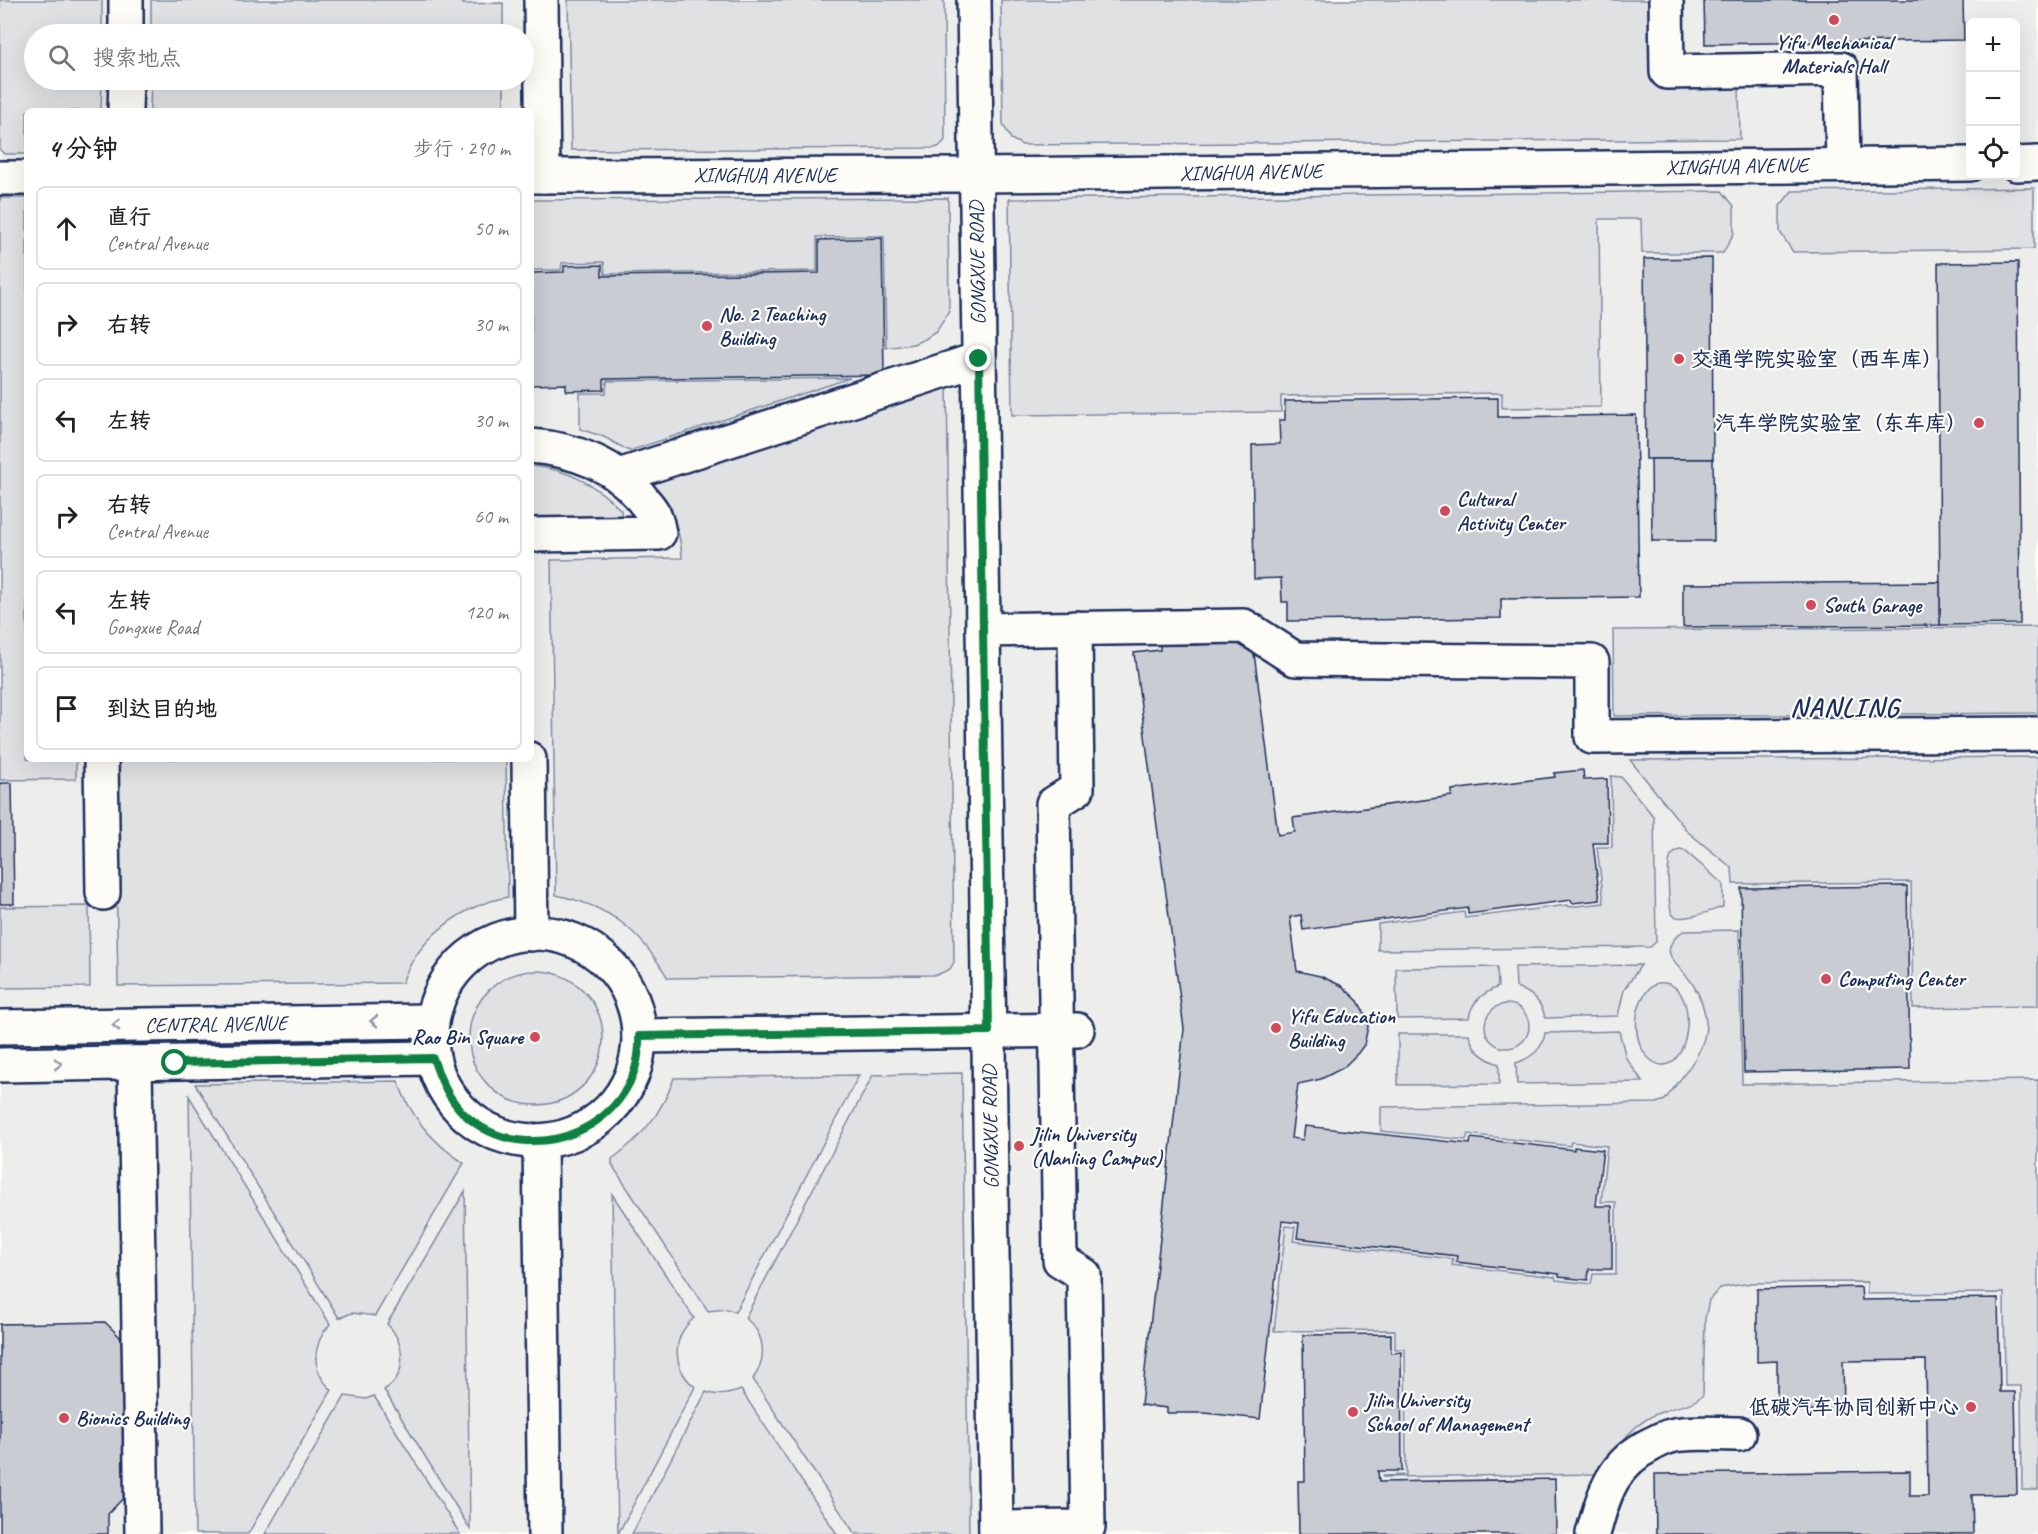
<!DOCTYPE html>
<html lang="zh">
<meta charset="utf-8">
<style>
body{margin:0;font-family:Caveat,"LXGW WenKai TC",sans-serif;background:#f2f2f2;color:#202124}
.controls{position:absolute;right:18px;top:18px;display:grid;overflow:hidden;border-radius:9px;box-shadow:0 6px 24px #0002}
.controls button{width:54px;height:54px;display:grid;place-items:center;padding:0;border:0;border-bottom:2px solid #e0e0e0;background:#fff;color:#202124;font:30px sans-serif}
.stop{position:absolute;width:18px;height:18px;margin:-14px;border:4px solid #0b8043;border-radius:50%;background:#fff}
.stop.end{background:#0b8043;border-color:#fff;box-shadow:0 2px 6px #0008}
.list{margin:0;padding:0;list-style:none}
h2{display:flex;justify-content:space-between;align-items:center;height:78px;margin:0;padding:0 24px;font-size:26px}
h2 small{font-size:20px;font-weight:400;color:#757577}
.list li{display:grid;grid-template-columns:39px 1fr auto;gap:18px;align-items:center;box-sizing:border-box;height:84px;margin:0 12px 12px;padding:0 12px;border:2px solid #e0e0e0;border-radius:9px}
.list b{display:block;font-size:22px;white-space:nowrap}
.list p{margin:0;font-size:20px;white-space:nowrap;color:#757577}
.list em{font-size:20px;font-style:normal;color:#757577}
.icon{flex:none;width:33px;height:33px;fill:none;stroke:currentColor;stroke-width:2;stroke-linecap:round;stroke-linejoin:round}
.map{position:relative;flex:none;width:2038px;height:1534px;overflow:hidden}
.search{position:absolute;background:#fff;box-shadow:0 6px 24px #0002;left:24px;top:24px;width:510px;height:66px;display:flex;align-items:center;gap:15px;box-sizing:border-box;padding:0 21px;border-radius:33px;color:#757577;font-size:22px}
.panel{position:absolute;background:#fff;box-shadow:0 6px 24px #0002;left:24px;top:108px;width:510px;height:654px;border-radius:9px}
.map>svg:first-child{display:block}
</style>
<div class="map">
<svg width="2038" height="1534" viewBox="0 0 2038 1534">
<rect width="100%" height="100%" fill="#fdfcf7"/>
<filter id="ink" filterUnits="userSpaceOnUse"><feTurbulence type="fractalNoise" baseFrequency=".0167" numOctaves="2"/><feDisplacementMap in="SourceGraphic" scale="12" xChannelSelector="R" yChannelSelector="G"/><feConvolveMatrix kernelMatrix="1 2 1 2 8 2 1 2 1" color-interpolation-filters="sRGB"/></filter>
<g filter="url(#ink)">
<path fill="#edeeec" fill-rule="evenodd" d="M0 0H2038V1534H0ZM1970 22H2016V176H1970ZM34 34H524V80H34ZM27 111H531V759H27Z"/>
<g fill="#e0e1e3" stroke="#7e88a0" stroke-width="1.5">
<polygon points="0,0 102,0 102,34 34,34 34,80 102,80 101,111 27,111 27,154 4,154 0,150"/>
<polygon points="151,0 462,0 463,4 503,3 503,34 151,34"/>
<polygon points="568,0 944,0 945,140 940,146 935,148 571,150"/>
<polygon points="1001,0 1654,0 1655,85 1739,84 1740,139 1022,145 1011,139 1003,124"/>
<polygon points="151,80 504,80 504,111 150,111"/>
<polygon points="2034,188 2034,249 1793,252 1780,232 1780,206 1792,191"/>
<polygon points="1722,191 1734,206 1734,233 1723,253 1642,253 1641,219 1599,219 1601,407 1502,408 1502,393 1281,396 1281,412 1012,415 1009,199"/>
<polygon points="0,198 27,198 27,759 76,759 76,779 0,780"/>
<polygon points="948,198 949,312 936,332 925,339 913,344 886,348 884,236 817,237 817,271 605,274 604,262 562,263 561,270 531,270 531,200"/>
<polygon points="850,378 629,451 604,437 580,429 580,393 606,393 607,381"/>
<path d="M947 378 954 962 950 969 937 975 668 978C639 930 612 907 556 895L551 560 682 558C681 526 667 502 647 477Z"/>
<path d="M531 466C568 469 595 484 621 510L622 525 531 526Z"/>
<polygon points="2038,627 2038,713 1614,716 1613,630"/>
<polygon points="2038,757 2038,1006 1913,1008 1911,882 1733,884 1732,868 1688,832 1630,760"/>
<path d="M114 759H506L508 897C462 905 418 938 402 983L118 986Z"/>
<polygon points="1611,776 1621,777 1654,817 1656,942 1650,947 1378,950 1378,924 1464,912 1465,918 1568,905 1569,907 1604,903 1597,847 1612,847"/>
<path d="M1680 850 1685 851 1723 884V907C1713 910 1681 923 1673 915 1668 910 1667 867 1670 859 1671 854 1675 852 1680 850Z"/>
<polygon points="89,906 90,987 0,988 0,907"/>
<path d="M1739 930 1742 1084 2038 1080V1490H2022L2021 1386H2005L2004 1293 1867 1294V1282L1751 1283 1720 1288 1709 1300 1705 1319 1703 1395C1692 1405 1678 1406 1664 1411 1634 1421 1615 1447 1603 1474L1383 1477V1476L1406 1475 1405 1349H1395V1330L1274 1331 1286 1226 1295 1227 1293 1241 1453 1259 1452 1265 1555 1277 1556 1280 1591 1284 1593 1274H1616V1202H1601L1607 1146 1571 1142 1570 1146 1468 1134 1466 1140 1381 1131V1107L1656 1103 1665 1100C1681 1076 1706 1054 1706 1023 1705 1009 1700 995 1692 983 1680 965 1653 953 1683 931Z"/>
<path d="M1641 965 1624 990 1618 1016 1545 1018C1542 1001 1531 993 1516 987L1515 967Z"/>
<path d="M1497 967 1498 987C1483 993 1471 1002 1469 1018L1397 1019 1396 968Z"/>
<circle cx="536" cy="1038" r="67"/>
<path d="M1657 983C1706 977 1689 1087 1652 1061 1629 1044 1632 996 1657 983Z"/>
<circle cx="1507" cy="1026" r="22"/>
<path d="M1619 1031 1626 1058 1643 1082 1517 1084 1516 1063C1531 1058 1543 1049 1545 1033Z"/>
<path d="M1398 1034H1469C1472 1050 1484 1059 1499 1064V1084L1398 1085Z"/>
<path d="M962 1073 969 1534H855L753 1379C767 1359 766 1334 745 1318L873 1075Z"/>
<path d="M859 1075 735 1312 727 1309 708 1311 612 1165V1159C642 1137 662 1113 674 1078Z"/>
<path d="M398 1081C410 1117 433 1143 464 1163L375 1316 352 1313 339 1318 195 1084Z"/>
<path d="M189 1096 330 1324C312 1345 310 1370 332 1390L248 1534H195Z"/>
<path d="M465 1191 470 1529 384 1390C409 1375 405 1342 387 1324Z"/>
<path d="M612 1194 694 1318C671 1338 672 1368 695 1387L618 1534Z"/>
<path d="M741 1390 837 1534H632L706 1392C719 1397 729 1394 741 1390Z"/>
<polygon points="345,1396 366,1399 374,1396 460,1534 265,1534"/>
</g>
<g fill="#c9ccd3" stroke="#1b2f5e" stroke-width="1.5">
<polygon points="1704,0 1963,0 1964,40 1705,44"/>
<polygon points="882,238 884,375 604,379 604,390 566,391 566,384 531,385 531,273 564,272 564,266 602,265 602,276 819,273 819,240"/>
<polygon points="1712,258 1713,459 1646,459 1644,259"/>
<polygon points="2018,262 2020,624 1940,625 1938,263"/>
<polygon points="1498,398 1498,417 1636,415 1639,597 1501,599 1501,618 1288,621 1288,602 1282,602 1281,578 1254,579 1252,445 1280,444 1279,420 1285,420 1285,401"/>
<polygon points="1651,459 1713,459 1714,541 1652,541"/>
<polygon points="1940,582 1940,625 1683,627 1683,584"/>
<polygon points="1252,638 1278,835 1295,832 1293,818 1452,796 1452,790 1555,777 1554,773 1583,770 1584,780 1607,779 1608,843 1593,843 1600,900 1572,903 1571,900 1468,914 1468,908 1303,930 1301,915 1290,917 1297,971 1320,976 1342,986 1358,1001 1367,1018 1368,1027 1364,1045 1358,1053 1343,1068 1321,1079 1298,1084 1291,1138 1303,1140 1305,1126 1470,1144 1471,1138 1574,1150 1574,1147 1603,1150 1596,1206 1612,1206 1612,1269 1589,1269 1588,1280 1559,1277 1559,1274 1456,1262 1457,1256 1297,1238 1299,1223 1282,1221 1260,1419 1205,1413 1167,1413 1167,1408 1141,1405 1184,1029 1134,653 1160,650 1160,645 1197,645"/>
<polygon points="0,783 12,783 14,904 0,904"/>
<polygon points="1907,886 1910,1069 1744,1072 1741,888"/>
<polygon points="1861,1287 1862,1300 1998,1298 2000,1392 2015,1392 2017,1494 1972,1495 1973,1534 1656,1534 1655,1474 1910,1471 1910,1496 1928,1496 1926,1360 1843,1361 1844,1411 1795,1411 1795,1402 1777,1402 1777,1361 1757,1362 1757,1289"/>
<polygon points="105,1322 127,1344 129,1492 108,1514 108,1534 0,1534 0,1324"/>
<polygon points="1391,1334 1391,1353 1401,1352 1402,1471 1378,1471 1379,1482 1555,1479 1556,1534 1299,1534 1298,1481 1305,1481 1303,1335"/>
</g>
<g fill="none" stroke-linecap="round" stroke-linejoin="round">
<g stroke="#1b2f5e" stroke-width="38">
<g id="minor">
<polyline points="541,0 543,176"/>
<polyline points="974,0 996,1534"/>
<polyline points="1666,0 1667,72 1841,69 1843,165"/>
<polyline points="126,34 126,0"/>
<polyline points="125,111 126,80"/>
<polyline points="2016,164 2038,163"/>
<polyline points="531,176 976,175 1970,164"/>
<polyline points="0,178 27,178"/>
<path d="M531 446C573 449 617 465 643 500 646 504 651 509 654 515 656 520 658 527 659 533L531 535"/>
<polyline points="619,476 979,359"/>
<polyline points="983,630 1244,626 1295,659 1592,662 1592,737 2038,734"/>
<polyline points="101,759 103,893"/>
<polyline points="529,759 531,934"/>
<circle cx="535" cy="1037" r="104"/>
<polyline points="0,1027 432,1021"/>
<polyline points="639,1036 1077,1030"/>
<polyline points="135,1063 142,1534"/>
<polyline points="0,1065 433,1058"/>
<polyline points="540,1141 545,1534"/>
<polyline points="996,1528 1088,1527 1084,1275 1060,1260 1053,804 1077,789 1075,628"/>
<path d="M1593 1534C1604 1494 1612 1463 1652 1444 1661 1439 1672 1434 1683 1434 1701 1432 1721 1434 1739 1434"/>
</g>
</g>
<use href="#minor" stroke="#fdfcf7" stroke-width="33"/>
</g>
<defs><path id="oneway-chevron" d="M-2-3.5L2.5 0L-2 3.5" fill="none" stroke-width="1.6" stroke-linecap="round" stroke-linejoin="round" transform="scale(1.5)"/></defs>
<g stroke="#8c96aa">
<use href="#oneway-chevron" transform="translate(374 1021) rotate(179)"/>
<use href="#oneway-chevron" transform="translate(116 1025) rotate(179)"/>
<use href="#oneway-chevron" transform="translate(58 1064) rotate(-1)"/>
</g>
</g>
<g fill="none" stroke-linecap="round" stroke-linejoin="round" filter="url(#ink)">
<path stroke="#0b8043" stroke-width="8" d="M175 1063 433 1058C440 1079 448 1098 464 1114 529 1175 643 1126 639 1036L989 1031 979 359"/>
</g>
<g fill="#d1495b" stroke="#fdfcf7" stroke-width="2">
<circle cx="1834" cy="20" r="6"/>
<circle cx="707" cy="326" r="6"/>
<circle cx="1679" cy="359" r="6"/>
<circle cx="1979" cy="423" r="6"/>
<circle cx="1445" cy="511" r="6"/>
<circle cx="1811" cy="605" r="6"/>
<circle cx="1826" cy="979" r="6"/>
<circle cx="1276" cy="1028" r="6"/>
<circle cx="535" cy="1037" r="6"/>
<circle cx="1019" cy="1146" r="6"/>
<circle cx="1971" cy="1407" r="6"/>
<circle cx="1353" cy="1412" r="6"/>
<circle cx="64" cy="1418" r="6"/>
</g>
<g text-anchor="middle" stroke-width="4.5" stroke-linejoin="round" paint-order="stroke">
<g font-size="21" font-weight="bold" fill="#1b2f5e" stroke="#fdfcf7" text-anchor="start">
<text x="1834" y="49" text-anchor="middle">Yifu Mechanical<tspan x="1834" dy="24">Materials Hall</tspan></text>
<text x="719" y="321">No. 2 Teaching<tspan x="719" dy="24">Building</tspan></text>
<text x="1691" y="366">交通学院实验室（西车库）</text>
<text x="1967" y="430" text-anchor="end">汽车学院实验室（东车库）</text>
<text x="1457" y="506">Cultural<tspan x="1457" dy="24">Activity Center</tspan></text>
<text x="1823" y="612">South Garage</text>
<text x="1838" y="986">Computing Center</text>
<text x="1288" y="1023">Yifu Education<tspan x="1288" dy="24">Building</tspan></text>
<text x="523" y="1044" text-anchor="end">Rao Bin Square</text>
<text x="1031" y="1141">Jilin University<tspan x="1031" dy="24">(Nanling Campus)</tspan></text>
<text x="1365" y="1407">Jilin University<tspan x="1365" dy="24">School of Management</tspan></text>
<text x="1959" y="1414" text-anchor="end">低碳汽车协同创新中心</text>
<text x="76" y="1425">Bionics Building</text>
</g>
<g font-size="21" fill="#1b2f5e" stroke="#fdfcf7">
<text transform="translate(1737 166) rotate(-1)" y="7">XINGHUA AVENUE</text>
<text transform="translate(1251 172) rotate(-1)" y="7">XINGHUA AVENUE</text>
<text x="765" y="182">XINGHUA AVENUE</text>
<text transform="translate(977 263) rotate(-91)" y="7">GONGXUE ROAD</text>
<text transform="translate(216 1024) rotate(-1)" y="7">CENTRAL AVENUE</text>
<text transform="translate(990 1127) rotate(-91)" y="7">GONGXUE ROAD</text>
</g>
<g font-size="27" font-weight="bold" letter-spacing="1.5" fill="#1b2f5e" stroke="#fdfcf7">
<text x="1845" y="716">NANLING</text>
</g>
</g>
</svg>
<div class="controls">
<button>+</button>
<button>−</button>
<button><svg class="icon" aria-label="locate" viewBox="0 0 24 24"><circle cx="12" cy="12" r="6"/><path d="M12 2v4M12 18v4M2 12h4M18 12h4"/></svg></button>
</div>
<div class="stop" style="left:175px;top:1063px"></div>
<div class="stop end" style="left:979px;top:359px"></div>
<div class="search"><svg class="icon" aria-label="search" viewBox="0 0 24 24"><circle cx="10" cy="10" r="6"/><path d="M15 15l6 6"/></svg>搜索地点</div>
<section class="panel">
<h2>4 分钟<small>步行 · 290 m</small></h2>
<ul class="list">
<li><svg class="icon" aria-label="ahead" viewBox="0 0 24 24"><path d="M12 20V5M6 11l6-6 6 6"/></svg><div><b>直行</b><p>Central Avenue</p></div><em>50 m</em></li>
<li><svg class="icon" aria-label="right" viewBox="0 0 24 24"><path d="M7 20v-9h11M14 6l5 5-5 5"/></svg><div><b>右转</b></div><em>30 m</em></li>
<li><svg class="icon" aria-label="left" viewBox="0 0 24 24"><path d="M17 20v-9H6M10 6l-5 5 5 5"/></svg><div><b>左转</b></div><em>30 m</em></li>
<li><svg class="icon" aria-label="right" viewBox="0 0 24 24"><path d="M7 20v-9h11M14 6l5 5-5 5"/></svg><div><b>右转</b><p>Central Avenue</p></div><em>60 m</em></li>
<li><svg class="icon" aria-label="left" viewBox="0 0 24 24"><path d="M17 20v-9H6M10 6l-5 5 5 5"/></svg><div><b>左转</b><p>Gongxue Road</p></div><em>120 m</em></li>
<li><svg class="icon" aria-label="arrive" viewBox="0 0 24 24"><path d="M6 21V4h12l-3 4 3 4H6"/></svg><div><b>到达目的地</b></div></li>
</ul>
</section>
</div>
